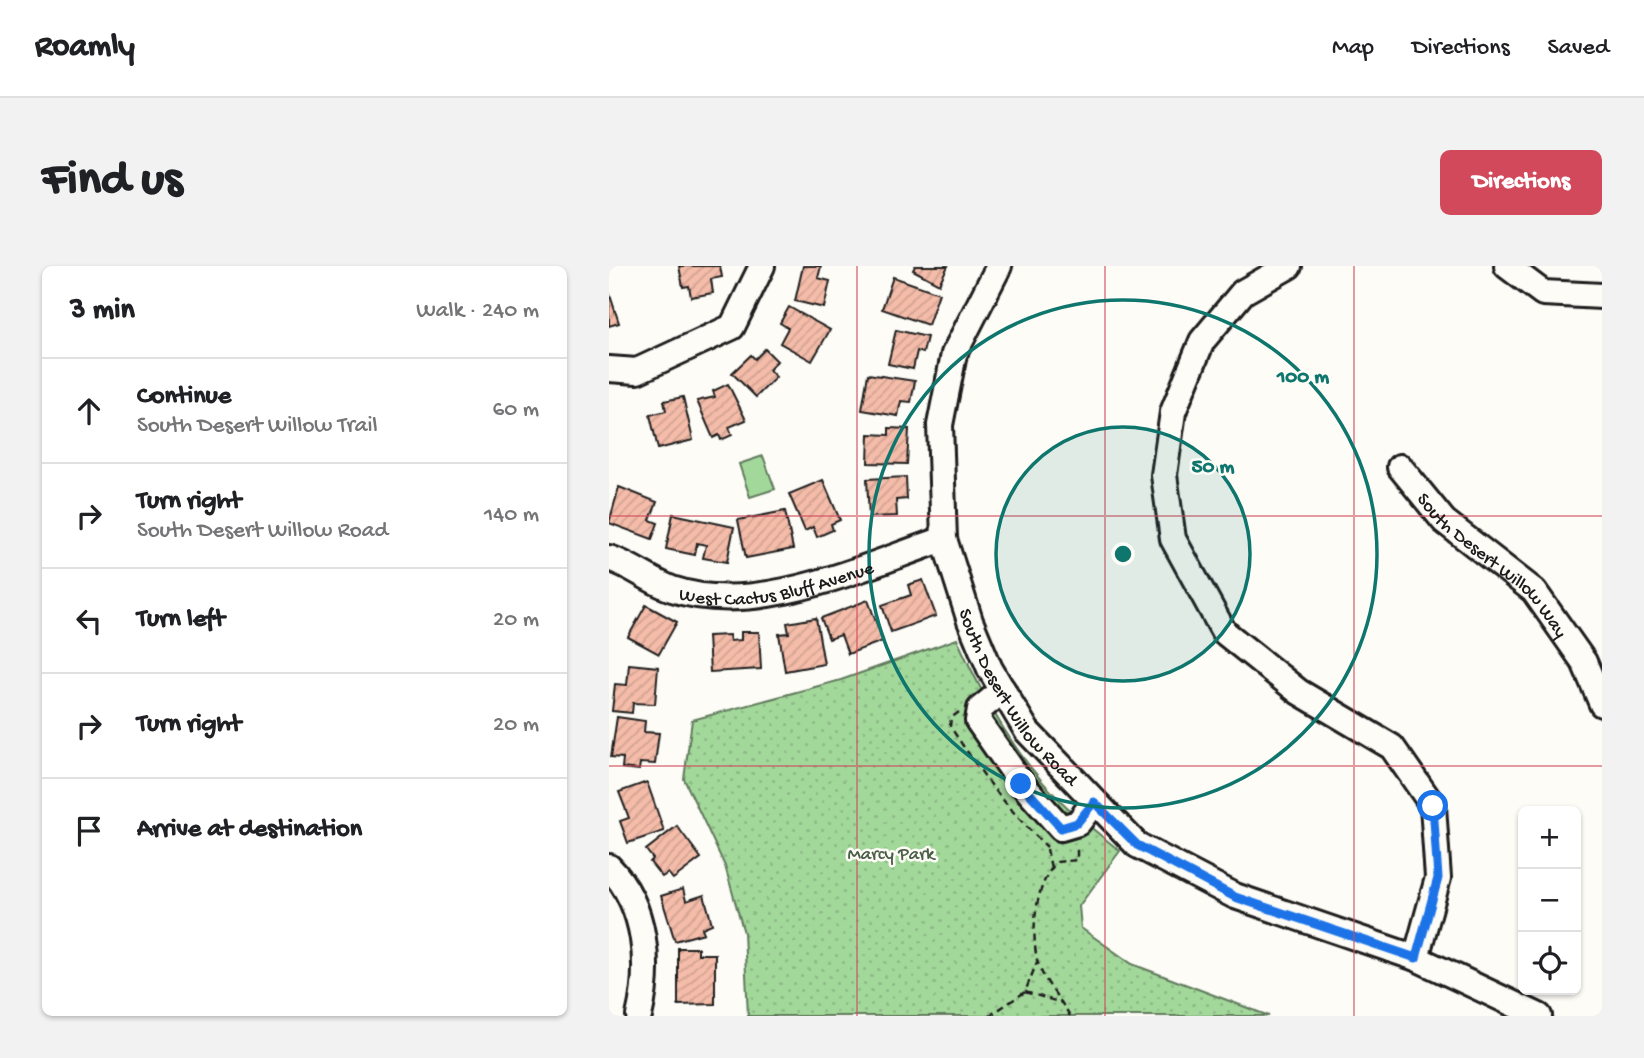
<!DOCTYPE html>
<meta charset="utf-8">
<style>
body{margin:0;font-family:"Gochi Hand",sans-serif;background:#f2f2f2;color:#202124}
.controls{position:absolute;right:21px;bottom:21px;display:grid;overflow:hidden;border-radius:10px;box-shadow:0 2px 5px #0004}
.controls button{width:63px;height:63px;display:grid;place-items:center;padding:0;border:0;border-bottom:2px solid #e0e0e0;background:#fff;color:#202124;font:35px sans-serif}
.stop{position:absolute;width:21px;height:21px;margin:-16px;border:5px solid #1a73e8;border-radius:50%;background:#fff}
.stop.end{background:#1a73e8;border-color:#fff;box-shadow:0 2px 7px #0008}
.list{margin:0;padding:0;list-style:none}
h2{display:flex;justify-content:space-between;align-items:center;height:91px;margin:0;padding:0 28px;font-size:30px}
h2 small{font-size:23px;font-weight:400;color:#757577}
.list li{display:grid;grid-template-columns:46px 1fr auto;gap:21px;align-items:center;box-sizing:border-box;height:105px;padding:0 28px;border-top:2px solid #e0e0e0}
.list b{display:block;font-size:26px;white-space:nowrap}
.list p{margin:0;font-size:23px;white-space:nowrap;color:#757577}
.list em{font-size:23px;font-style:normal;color:#757577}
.icon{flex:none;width:38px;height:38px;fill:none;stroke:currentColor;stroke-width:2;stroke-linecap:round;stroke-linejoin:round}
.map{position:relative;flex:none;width:993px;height:750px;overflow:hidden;border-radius:10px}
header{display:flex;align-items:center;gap:42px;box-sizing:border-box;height:98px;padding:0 35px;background:#fff;border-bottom:2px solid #e0e0e0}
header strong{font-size:33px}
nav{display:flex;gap:38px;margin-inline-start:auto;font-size:24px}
.intro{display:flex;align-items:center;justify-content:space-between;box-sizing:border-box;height:168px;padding:0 42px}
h1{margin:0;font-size:49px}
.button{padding:18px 32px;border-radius:10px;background:#d1495b;color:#fff;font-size:24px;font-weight:700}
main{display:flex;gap:42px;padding:0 42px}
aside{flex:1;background:#fff;border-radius:10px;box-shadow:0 2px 5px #0004}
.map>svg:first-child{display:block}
</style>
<header>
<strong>Roamly</strong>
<nav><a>Map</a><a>Directions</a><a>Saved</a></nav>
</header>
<div class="intro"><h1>Find us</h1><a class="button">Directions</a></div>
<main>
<aside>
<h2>3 min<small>Walk · 240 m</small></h2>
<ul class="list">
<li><svg class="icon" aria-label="ahead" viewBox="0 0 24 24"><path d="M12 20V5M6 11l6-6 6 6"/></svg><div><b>Continue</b><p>South Desert Willow Trail</p></div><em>60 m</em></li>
<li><svg class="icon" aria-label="right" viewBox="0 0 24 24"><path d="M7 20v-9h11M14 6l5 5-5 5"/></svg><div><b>Turn right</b><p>South Desert Willow Road</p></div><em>140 m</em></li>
<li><svg class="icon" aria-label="left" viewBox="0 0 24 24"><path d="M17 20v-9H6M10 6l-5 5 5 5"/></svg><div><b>Turn left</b></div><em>20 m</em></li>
<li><svg class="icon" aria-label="right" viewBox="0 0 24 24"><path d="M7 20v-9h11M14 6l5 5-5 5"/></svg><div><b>Turn right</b></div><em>20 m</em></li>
<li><svg class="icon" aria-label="arrive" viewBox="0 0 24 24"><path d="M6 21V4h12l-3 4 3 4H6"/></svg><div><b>Arrive at destination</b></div></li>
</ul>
</aside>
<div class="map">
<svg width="993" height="750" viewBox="0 0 993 750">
<defs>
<pattern id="park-dots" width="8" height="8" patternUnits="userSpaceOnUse" patternTransform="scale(1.75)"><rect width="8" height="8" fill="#a3d89b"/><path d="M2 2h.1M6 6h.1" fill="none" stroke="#8cb985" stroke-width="1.8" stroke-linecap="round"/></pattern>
<pattern id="building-hatch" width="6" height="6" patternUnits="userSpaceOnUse" patternTransform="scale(1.75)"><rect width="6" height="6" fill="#f4bca9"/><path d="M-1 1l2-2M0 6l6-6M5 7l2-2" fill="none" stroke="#d1a191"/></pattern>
</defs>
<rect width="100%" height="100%" fill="#fdfcf7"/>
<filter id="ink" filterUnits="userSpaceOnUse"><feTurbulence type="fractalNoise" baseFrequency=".0143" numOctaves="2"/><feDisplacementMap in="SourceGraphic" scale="14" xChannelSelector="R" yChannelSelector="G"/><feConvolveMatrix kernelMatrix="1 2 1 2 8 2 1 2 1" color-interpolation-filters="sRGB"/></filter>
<g filter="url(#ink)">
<polygon fill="#a3d89b" stroke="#607a5c" stroke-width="2" points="154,190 166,223 141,231 130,198"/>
<path fill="url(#park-dots)" stroke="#607a5c" stroke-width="2" d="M348 373C375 433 408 495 457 540 474 556 493 570 511 585L470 640 472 662 523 698 660 750H139L135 667 116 600 75 513 83 454 232 414Z"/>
<g fill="url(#building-hatch)" stroke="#1c1c1c" stroke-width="2">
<polygon points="70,0 111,0 113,11 102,13 104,27 82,31 80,20 74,21"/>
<polygon points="194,0 212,0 209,12 221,15 215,42 186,35"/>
<polygon points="306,0 339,0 330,18 304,4"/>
<polygon points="284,11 330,27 319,59 273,43"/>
<polygon points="0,26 10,57 0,60"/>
<polygon points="180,41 221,64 203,95 171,77 179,62 171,57"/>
<polygon points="287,64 318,71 314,87 308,85 304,103 279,98"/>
<polygon points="156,83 168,95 160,104 167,111 147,131 123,107 142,89 146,93"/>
<polygon points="259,108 306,115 302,136 292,135 289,150 253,144"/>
<polygon points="119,118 137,154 120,161 123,169 112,174 110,169 104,172 88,135 106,131 104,125"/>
<polygon points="74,131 84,174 49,183 41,149 57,145 55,135"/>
<polygon points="280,162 300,163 298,198 259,197 260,168 280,169"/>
<polygon points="297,211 298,233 287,234 288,250 260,251 258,213"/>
<polygon points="214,214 231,254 222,258 224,264 208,271 204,261 196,265 180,228"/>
<polygon points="10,221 48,236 41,254 49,257 43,273 0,257"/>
<polygon points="176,245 184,283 137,292 129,254"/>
<polygon points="64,248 125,261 118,296 94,292 97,279 88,277 86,289 57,283"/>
<polygon points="314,314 327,350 282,366 273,339 302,329 299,319"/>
<polygon points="259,334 274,375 239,388 232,369 220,373 212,352"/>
<polygon points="37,339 68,356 50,388 19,371"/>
<polygon points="207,352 215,398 176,405 170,368 180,367 178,357"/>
<polygon points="132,366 150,366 152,403 101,406 99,370 120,369 121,375 132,374"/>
<polygon points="20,398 49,401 46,438 24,437 23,447 3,445 6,418 18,419"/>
<polygon points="8,451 36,455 35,466 50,467 46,498 31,497 30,504 13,502 14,492 2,491"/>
<polygon points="38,516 55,565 19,577 11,555 20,552 10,526"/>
<polygon points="68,560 92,592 64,613 59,607 53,611 41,596 44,593 37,584"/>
<polygon points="74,623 77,635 95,629 103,658 93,662 95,667 66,675 52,630"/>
<polygon points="69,682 89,682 89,688 106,688 106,738 69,739"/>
</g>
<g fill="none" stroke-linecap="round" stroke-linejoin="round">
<g stroke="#1c1c1c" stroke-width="30">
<g id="minor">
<path id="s1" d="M390 0 345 88 331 159 335 273 361 355 381 403 418 465 528 579 626 630 807 692 930 750"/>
<polyline points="680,0 634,26 593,75 564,146 555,209 564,273 615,366 690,426 783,481 824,540 829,612 807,692"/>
<polyline points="898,0 934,27 993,30"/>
<polyline points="0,103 28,105 123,61 153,0"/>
<path id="s2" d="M791 201 835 255 925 325 975 396 993 438"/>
<path id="s3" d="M0 292C22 299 41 315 63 323 148 352 255 300 335 273"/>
<polyline points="394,424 371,443 369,455 413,518 452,562 469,557 485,536"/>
<path d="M0 601C38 640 42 700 30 750"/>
</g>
</g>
<g stroke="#1c1c1c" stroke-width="2.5" stroke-dasharray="7 5" stroke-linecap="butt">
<path d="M350 446 342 452 341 460C370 505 399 544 438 581"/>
<polyline points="438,583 442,602"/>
<polyline points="416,726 453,737"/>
<polyline points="380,750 416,726 428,696"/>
<path d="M461 750C452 734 432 712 428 694 422 664 426 618 448 596L468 594V580"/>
</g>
<use href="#minor" stroke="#fdfcf7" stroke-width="24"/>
</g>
</g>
<g fill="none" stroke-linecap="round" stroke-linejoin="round" filter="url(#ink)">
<polyline stroke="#1a73e8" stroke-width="9" points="412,518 452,562 468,557 485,536 528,579 626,631 807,692 829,612 824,540"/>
</g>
<path fill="none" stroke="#d1495b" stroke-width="2" stroke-opacity="0.55" d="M248 0V750M496 0V750M745 0V750M0 250H993M0 500H993"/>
<circle cx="514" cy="288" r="127" fill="#0f766e" fill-opacity=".12"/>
<g fill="none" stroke="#0f766e" stroke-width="3.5">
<circle cx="514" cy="288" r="127"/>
<circle cx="514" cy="288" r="254"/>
</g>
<g text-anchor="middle" stroke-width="5" stroke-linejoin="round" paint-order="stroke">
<g font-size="19" fill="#1c1c1c" stroke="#fdfcf7">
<text dy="7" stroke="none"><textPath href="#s2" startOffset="136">South Desert Willow Way</textPath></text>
<text dy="7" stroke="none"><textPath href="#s3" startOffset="177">West Cactus Bluff Avenue</textPath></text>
<text dy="7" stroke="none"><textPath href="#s1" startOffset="462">South Desert Willow Road</textPath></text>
</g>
<g font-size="19" fill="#4b5e48" stroke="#fdfcf7">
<text x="282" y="593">Marcy Park</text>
</g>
</g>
<circle cx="514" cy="288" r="10" fill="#0f766e" stroke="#fdfcf7" stroke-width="3.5"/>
<g font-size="21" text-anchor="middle" font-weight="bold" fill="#0f766e" stroke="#fdfcf7" stroke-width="5" stroke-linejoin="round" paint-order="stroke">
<text x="694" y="116">100 m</text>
<text x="604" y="206">50 m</text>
</g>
</svg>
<div class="controls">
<button>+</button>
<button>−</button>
<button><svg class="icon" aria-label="locate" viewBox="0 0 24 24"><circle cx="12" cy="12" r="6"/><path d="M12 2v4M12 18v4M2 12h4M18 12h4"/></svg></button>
</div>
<div class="stop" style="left:824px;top:540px"></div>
<div class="stop end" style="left:412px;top:518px"></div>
</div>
</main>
